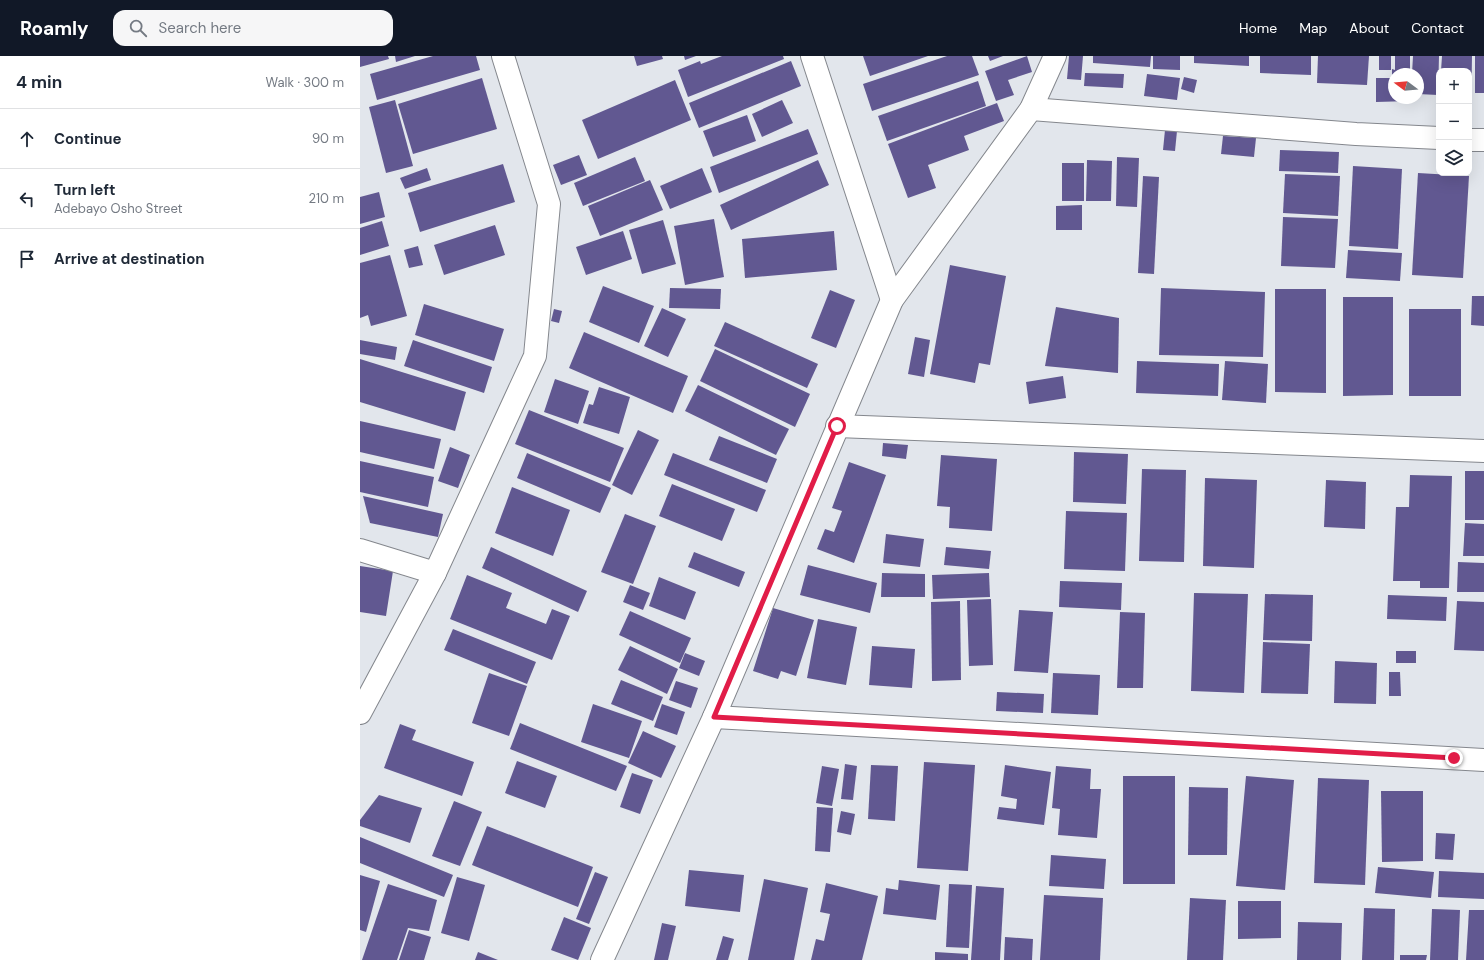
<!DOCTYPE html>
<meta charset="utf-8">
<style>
body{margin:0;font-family:"DM Sans",sans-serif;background:#f6f6f7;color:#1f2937}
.controls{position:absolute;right:12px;top:12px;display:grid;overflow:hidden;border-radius:8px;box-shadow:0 4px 16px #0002}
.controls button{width:36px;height:36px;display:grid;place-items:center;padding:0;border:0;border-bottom:1px solid #e0e1e3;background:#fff;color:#1f2937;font:20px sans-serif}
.compass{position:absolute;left:1028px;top:12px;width:36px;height:36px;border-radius:50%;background:#fff;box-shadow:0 4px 16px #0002;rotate:286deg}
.stop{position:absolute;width:12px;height:12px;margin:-9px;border:3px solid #e11d48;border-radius:50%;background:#fff}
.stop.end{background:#e11d48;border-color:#fff;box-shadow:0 1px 4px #0008}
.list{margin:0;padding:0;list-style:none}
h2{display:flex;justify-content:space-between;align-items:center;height:52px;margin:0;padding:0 16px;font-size:17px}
h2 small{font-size:13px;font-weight:400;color:#747a83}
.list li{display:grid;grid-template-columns:26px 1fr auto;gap:12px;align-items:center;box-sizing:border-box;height:60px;padding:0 16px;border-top:1px solid #e0e1e3}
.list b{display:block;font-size:15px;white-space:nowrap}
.list p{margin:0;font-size:13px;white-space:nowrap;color:#747a83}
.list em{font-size:13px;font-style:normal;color:#747a83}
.icon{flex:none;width:22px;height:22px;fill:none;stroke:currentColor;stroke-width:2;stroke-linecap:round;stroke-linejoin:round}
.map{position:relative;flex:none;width:1124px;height:904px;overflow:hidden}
header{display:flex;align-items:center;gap:24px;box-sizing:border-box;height:56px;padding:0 20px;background:#111827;color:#fff}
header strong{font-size:19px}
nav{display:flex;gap:22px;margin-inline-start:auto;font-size:14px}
.search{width:280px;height:36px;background:#f6f6f7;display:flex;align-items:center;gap:10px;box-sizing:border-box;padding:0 14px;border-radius:12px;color:#747a83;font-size:15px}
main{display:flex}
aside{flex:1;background:#fff}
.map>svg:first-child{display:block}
</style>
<header>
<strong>Roamly</strong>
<div class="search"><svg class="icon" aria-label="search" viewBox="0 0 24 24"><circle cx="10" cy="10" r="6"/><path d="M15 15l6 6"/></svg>Search here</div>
<nav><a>Home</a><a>Map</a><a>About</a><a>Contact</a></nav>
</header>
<main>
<aside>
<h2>4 min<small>Walk · 300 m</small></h2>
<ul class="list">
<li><svg class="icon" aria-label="ahead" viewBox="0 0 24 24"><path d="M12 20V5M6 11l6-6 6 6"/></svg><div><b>Continue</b></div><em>90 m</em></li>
<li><svg class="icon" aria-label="left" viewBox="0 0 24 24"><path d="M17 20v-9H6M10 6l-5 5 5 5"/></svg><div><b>Turn left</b><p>Adebayo Osho Street</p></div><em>210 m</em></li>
<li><svg class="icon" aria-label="arrive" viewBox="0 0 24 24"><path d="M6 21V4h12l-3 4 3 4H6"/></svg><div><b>Arrive at destination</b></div></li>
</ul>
</aside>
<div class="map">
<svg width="1124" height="904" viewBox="0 0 1124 904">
<rect width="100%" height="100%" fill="#e2e6ec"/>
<g fill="#615891">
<polygon points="0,0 28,0 29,3 0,11"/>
<polygon points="35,0 55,0 36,6"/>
<polygon points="73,0 116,0 120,14 17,44 10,18"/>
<polygon points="274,0 302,0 303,3 277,10"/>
<polygon points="324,0 336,0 325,4"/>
<polygon points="362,0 423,0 424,3 328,41 318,14 340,5 341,8"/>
<polygon points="503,0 568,0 510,20"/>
<polygon points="587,0 612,0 619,19 512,55 503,28"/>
<polygon points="628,0 643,0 630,5"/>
<polygon points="667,0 672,16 648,24 654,39 636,45 625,15"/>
<polygon points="709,0 723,0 721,24 707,23"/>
<polygon points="733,0 791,0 790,11 733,7"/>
<polygon points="793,0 820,0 820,14 793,13"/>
<polygon points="834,0 889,0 889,10 834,7"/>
<polygon points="900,0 951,0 951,19 900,17"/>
<polygon points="958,0 1009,0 1007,29 957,27"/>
<rect x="1019" y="0" width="12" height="14"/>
<polygon points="1035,0 1050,0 1050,18 1034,18 1034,42 1050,42 1050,45 1016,46 1016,22 1032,22 1032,13 1035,14"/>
<polygon points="1053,0 1079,0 1078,39 1058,38 1058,18 1052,18"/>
<polygon points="1082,0 1112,0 1111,58 1109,58 1109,15 1081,15"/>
<rect x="1115" y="0" width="9" height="37"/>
<polygon points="431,5 441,30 339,72 329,47"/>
<polygon points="725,17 764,18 763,32 724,30"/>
<polygon points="787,18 820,22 817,44 784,40"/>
<polygon points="824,21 837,24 834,37 821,33"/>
<polygon points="122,22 137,73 53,98 38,48"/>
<polygon points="315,24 331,64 238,103 222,64"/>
<polygon points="618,25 626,50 527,85 518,60"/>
<polygon points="35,44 53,110 26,117 9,51"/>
<polygon points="422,44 433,67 402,81 392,58"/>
<polygon points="637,47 644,65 604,80 609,94 568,109 576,132 548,142 528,88"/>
<polygon points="387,59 396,85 353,101 343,75"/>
<polygon points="448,73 458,98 359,137 350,111"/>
<polygon points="805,74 817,75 815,95 803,94"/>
<polygon points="863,80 896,82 894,101 861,98"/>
<polygon points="920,94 979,96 978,117 919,115"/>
<polygon points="219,99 227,119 201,129 193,109"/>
<polygon points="275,101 285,125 223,150 214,127"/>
<polygon points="757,101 779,102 777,151 756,150"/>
<polygon points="458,104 469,129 371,174 360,149"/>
<polygon points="727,104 752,105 751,145 726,145"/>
<rect x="702" y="107" width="22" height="38"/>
<polygon points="143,108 155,146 60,176 48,137"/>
<polygon points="993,110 1042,113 1038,193 989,190"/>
<polygon points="67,112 71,124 45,133 40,122"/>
<polygon points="342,112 352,136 310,153 300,130"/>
<polygon points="1058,117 1109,120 1103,222 1052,219"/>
<polygon points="925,118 980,120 978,160 923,157"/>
<polygon points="783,120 799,121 794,218 778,217"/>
<polygon points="290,124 303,154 240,180 228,150"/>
<polygon points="19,136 25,161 0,168 0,141"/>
<polygon points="722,149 722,174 696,174 696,150"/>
<polygon points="923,161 978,163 975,212 921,210"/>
<polygon points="354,163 364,221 325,229 314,170"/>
<polygon points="303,164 316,208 282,218 269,174"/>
<polygon points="22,165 29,190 0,199 0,172"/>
<polygon points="135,169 145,199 84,219 74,189"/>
<polygon points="263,175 272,203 226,219 216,191"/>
<polygon points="474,175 477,214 385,222 382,183"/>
<polygon points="58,190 63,209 49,212 44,194"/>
<polygon points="988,194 1042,197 1040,225 986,222"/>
<polygon points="30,199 47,260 11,270 8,259 0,262 0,207"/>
<polygon points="590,209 646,220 630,309 619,307 615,327 570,318"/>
<polygon points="243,230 294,250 279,287 229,266"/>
<polygon points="310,232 361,233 360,253 309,252"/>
<polygon points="801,232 905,236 903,301 799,299"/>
<polygon points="915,233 966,233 966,337 915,336"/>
<polygon points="470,234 495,244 476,292 451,282"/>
<polygon points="1112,240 1124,240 1124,270 1111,269"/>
<polygon points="983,241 1033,241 1033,339 983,340"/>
<polygon points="64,248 144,273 134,305 55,279"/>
<polygon points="696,251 759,262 758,317 685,310"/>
<polygon points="302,252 326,263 308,301 284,290"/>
<polygon points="194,253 202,255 199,267 191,265"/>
<rect x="1049" y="253" width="52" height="87"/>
<polygon points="365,266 458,308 447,332 354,290"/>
<polygon points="224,276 328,320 313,357 209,312"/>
<polygon points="555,281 570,284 564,321 548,318"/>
<polygon points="0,284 37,291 35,304 0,298"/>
<polygon points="53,284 132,311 124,337 44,310"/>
<polygon points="355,293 450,338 435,371 340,325"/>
<polygon points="0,303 106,336 95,375 0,346"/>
<polygon points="777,305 859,308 858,340 776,337"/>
<polygon points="865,305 908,308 906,347 862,344"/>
<polygon points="703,320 706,342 669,348 666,326"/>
<polygon points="195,323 229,335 218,368 184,356"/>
<polygon points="338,329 429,373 416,399 325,355"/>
<polygon points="239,331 270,341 259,378 223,367 229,348 233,349"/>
<polygon points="169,354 264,392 250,426 155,388"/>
<polygon points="0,365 81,383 74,413 0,396"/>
<polygon points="278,374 299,384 272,439 252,429"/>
<polygon points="359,380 417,403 407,427 349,404"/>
<polygon points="523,387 548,389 546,403 522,400"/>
<polygon points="90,391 110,399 98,432 78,425"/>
<polygon points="714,396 768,398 766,448 713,446"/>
<polygon points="167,397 251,432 240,457 157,422"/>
<polygon points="313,397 406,434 397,456 304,419"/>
<polygon points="581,399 637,403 632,475 589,472 590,451 577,450"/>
<polygon points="0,405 74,421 68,451 0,436"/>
<polygon points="489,406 526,419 494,507 457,493 465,473 474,476 482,455 472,452"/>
<polygon points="782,413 826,414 824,506 779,505"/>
<rect x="1105" y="415" width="19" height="49"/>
<polygon points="1050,419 1092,420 1089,532 1060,532 1060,525 1033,525 1036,451 1049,451"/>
<polygon points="845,422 897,424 894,512 843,510"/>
<polygon points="966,424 1006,426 1005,473 964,471"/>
<polygon points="312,428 375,453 362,485 299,460"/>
<polygon points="152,431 210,454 193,500 135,477"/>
<polygon points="3,440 83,458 78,481 10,467"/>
<polygon points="706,455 767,457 765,515 704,513"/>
<polygon points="265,458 296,470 273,528 241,516"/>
<polygon points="1105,467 1124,468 1124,500 1103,500"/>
<polygon points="526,478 564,483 560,511 523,507"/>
<polygon points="131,491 227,535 218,556 122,512"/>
<polygon points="586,491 631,495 629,513 584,509"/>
<polygon points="334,496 385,516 379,531 328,511"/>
<polygon points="1098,506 1124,507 1124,536 1097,536"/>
<polygon points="448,509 517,527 510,557 440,539"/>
<polygon points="0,510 33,515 26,560 0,556"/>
<polygon points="522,517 565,518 565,541 521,541"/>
<polygon points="629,517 630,541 573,543 572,519"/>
<polygon points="107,519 152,537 146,552 186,568 192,553 210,560 192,604 90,563"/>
<polygon points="299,521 336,536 325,564 289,550"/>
<polygon points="700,525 762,527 761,554 699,551"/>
<polygon points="270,529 290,537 283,554 263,546"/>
<polygon points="834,537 888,538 884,637 831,635"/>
<polygon points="905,538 953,539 952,585 903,584"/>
<polygon points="1028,539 1087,541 1086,565 1027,563"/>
<polygon points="631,543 633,609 609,610 607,544"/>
<polygon points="600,545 601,624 572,625 571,546"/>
<polygon points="1097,545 1124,546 1124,595 1094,594"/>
<polygon points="413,552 454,564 436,620 421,615 418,623 393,615"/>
<polygon points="659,554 693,556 688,617 654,615"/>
<polygon points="270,555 331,582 320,607 259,579"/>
<polygon points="760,556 785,557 783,632 757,632"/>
<polygon points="458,563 497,571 486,629 447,622"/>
<polygon points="93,573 176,606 167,628 84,594"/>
<polygon points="903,586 950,588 948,638 901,637"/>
<polygon points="270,590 318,613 307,638 258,614"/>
<polygon points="512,590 555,593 552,632 509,629"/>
<rect x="1036" y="595" width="20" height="12"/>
<polygon points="325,597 345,605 339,620 319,612"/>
<polygon points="975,605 1017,607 1016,648 974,647"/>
<polygon points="1029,616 1040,616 1041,640 1029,640"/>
<polygon points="129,617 167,630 149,680 112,667"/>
<polygon points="693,617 740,619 738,659 691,657"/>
<polygon points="261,624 303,641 293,665 251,648"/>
<polygon points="316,625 338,632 331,652 309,644"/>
<polygon points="637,636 684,638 683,657 636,655"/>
<polygon points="233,648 282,665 269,702 221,686"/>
<polygon points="302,648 325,656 317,679 294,671"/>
<polygon points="160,667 267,710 256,735 150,693"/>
<polygon points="40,668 56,674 52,684 114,706 102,740 24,712"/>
<polygon points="283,675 316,690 301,722 268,707"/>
<polygon points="157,705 197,720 185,752 145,737"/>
<polygon points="564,706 615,709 608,815 557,812"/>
<polygon points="485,708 497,710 493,744 481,743"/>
<polygon points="511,709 538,710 535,765 508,763"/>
<polygon points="645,709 691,716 684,769 637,763 639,751 656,753 657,743 641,740"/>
<polygon points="462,710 479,713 472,750 456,747"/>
<polygon points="696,710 731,713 730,733 741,733 737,782 698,779 700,753 692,752"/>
<polygon points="272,717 293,724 280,758 260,751"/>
<rect x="763" y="720" width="52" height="108"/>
<polygon points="886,720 934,724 925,834 876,830"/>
<polygon points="958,722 1009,724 1005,829 954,827"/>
<polygon points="829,731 868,732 867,799 828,799"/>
<polygon points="1021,735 1063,735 1063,805 1022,806"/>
<polygon points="19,739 62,752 50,787 0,770 0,764"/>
<polygon points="94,745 122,756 100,810 72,800"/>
<polygon points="457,751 473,752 470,796 455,795"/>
<polygon points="481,755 495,758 491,779 477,776"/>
<polygon points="127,770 233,811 218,851 112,809"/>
<polygon points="1076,777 1095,778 1093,804 1075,803"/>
<polygon points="0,781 93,819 84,841 0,807"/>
<polygon points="691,799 746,803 744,833 689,830"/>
<polygon points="1018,811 1074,816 1071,842 1015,837"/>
<polygon points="329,814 384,819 380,856 325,850"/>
<polygon points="1079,815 1124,817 1124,843 1078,841"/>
<polygon points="235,816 248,821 229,868 216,863"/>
<polygon points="0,819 20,825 6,876 0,874"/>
<polygon points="97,821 125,829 109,885 81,877"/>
<polygon points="404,823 448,832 434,904 388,904"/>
<polygon points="539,824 580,829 576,864 523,858 526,832 538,834"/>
<polygon points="466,827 518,840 502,904 451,904 456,883 464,885 470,858 460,856"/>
<polygon points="28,828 77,844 69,875 48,872 37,904 2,904"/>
<polygon points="589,828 612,829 609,892 586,891"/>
<polygon points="616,830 644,832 640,904 611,904"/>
<polygon points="684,839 743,842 740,904 680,904"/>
<polygon points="830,842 866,844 863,904 827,904"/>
<polygon points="878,845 921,845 921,882 878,883"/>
<polygon points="1004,852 1035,853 1034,904 1002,904"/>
<polygon points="1072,853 1100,854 1098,904 1070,904"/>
<polygon points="1109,854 1124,854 1124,904 1106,904"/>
<polygon points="204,861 231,872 218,904 191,894"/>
<polygon points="938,866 982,867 981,904 937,904"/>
<polygon points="302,867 316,870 308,904 294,904"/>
<polygon points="49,874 71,881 64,904 39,904"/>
<polygon points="363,880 374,883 368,904 356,904"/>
<polygon points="645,881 673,883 672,904 644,904"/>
<polygon points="118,896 138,904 115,904"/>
<polygon points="575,896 608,898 608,904 575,904"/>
<polygon points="1040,899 1067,899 1066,904 1040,904"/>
</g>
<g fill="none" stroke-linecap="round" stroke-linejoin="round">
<g stroke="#84878d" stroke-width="24">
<g id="street">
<polyline points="452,0 532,244"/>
<polyline points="671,53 996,78 1079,82"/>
<polyline points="1109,84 1124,84"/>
<polyline points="477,370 1124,395"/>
<polyline points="0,494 75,517"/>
<polyline points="0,657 75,517 175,300 189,148 143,0"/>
<polyline points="354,661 1124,704"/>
<polyline points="242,904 354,661 532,244 671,53 695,0"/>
</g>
</g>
<use href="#street" stroke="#fff" stroke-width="22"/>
</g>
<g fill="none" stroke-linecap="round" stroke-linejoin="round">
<polyline stroke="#e11d48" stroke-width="5" points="477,370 354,661 1094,702"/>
</g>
</svg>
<div class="controls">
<button>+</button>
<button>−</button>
<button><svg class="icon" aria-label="layers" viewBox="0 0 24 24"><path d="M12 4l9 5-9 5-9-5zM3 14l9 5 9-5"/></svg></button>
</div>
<svg class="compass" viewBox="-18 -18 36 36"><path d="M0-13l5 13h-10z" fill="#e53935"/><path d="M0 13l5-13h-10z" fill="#747a83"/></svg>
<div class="stop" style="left:477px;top:370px"></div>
<div class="stop end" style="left:1094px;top:702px"></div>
</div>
</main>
